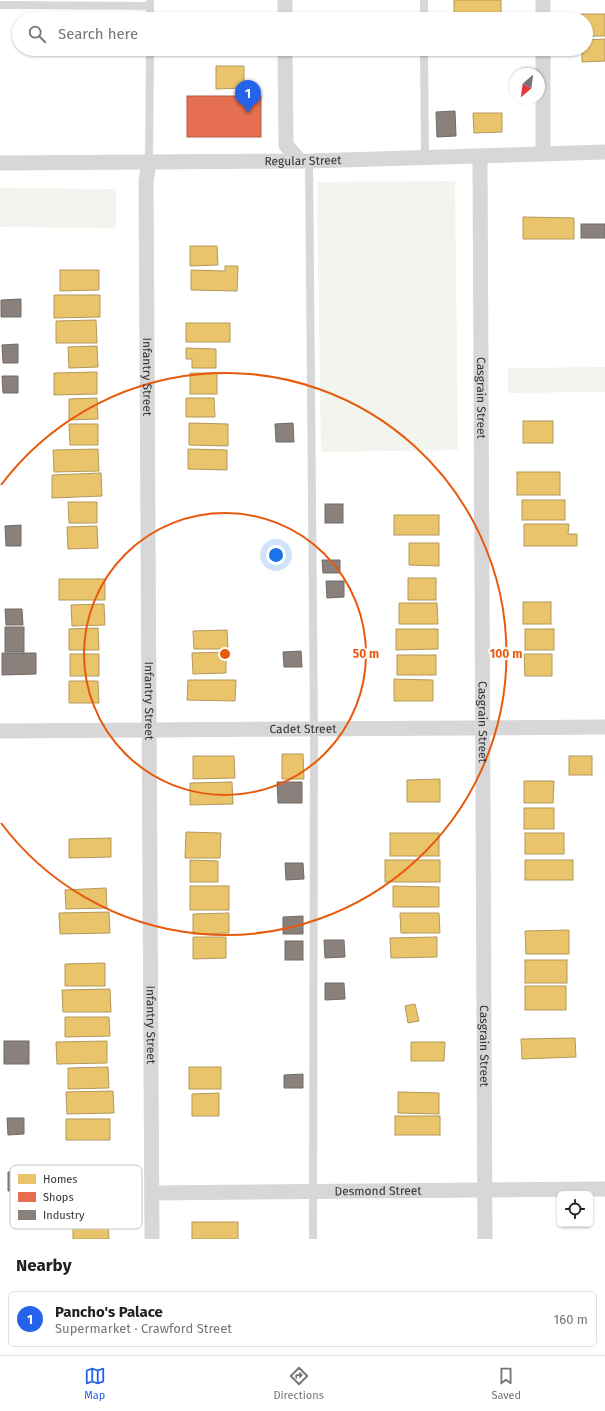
<!DOCTYPE html>
<meta charset="utf-8">
<style>
body{margin:0;font-family:"Fira Sans",sans-serif;background:#f2f2f2;color:#202124}
.controls{position:absolute;right:12px;bottom:12px;display:grid;overflow:hidden;border-radius:6px;box-shadow:0 1px 3px #0004}
.controls button{width:36px;height:36px;display:grid;place-items:center;padding:0;border:0;border-bottom:1px solid #e0e0e0;background:#fff;color:#202124;font:20px sans-serif}
.compass{position:absolute;left:509px;top:68px;width:36px;height:36px;border-radius:50%;background:#fff;box-shadow:0 1px 3px #0004;rotate:208deg}
.you{position:absolute;left:276px;top:555px;width:14px;height:14px;margin:-10px;border:3px solid #fff;border-radius:50%;background:#1a73e8;box-shadow:0 0 0 6px #1a73e833}
.badge{display:grid;place-items:center;width:26px;height:26px;border-radius:50%;background:#2563eb;color:#fff;font-size:13px;font-weight:700}
.pin{position:absolute;translate:-50% -33px;filter:drop-shadow(0 1px 2px #0008)}
.pin::after{content:'';position:absolute;top:21px;width:14px;height:12px;background:inherit;clip-path:polygon(0 0,100% 0,50% 100%)}
.list{margin:0;padding:0;list-style:none}
h2{display:flex;justify-content:space-between;align-items:center;height:52px;margin:0;padding:0 16px;font-size:17px}
h2 small{font-size:13px;font-weight:400;color:#757577}
.list li{display:grid;grid-template-columns:26px 1fr auto;gap:12px;align-items:center;box-sizing:border-box;height:56px;margin:0 8px 8px;padding:0 8px;border:1px solid #e0e0e0;border-radius:6px}
.list b{display:block;font-size:15px;white-space:nowrap}
.list p{margin:0;font-size:13px;white-space:nowrap;color:#757577}
.list em{font-size:13px;font-style:normal;color:#757577}
.icon{flex:none;width:22px;height:22px;fill:none;stroke:currentColor;stroke-width:2;stroke-linecap:round;stroke-linejoin:round}
.map{position:relative;flex:none;width:605px;height:1239px;overflow:hidden}
.search{position:absolute;background:#fff;box-shadow:0 1px 3px #0004;left:12px;right:12px;top:12px;height:44px;display:flex;align-items:center;gap:10px;box-sizing:border-box;padding:0 14px;border-radius:22px;color:#757577;font-size:15px}
.sheet{height:116px;background:#fff}
nav{display:flex;justify-content:space-around;align-items:center;box-sizing:border-box;height:56px;border-top:1px solid #e0e0e0;background:#fff;font-size:11px;color:#757577}
nav a{display:grid;justify-items:center;gap:2px}
nav .on{color:#2563eb}
.map>svg:first-child{display:block}
</style>
<div class="map">
<svg width="605" height="1239" viewBox="0 0 605 1239">
<rect width="100%" height="100%" fill="#fff"/>
<g fill="#f1f5ed">
<polygon points="455,181 458,450 321,452 317,182"/>
<polygon points="0,188 116,189 116,228 0,227"/>
<polygon points="605,367 605,392 508,393 508,368"/>
</g>
<g fill="#e9c46a" stroke="#b2985a">
<rect x="454" y="0" width="47" height="13"/>
<polygon points="581,14 605,14 605,36 586,36 586,19 582,19"/>
<polygon points="605,39 605,61 582,62 582,49 586,49 586,40"/>
<polygon points="216,66 244,66 244,88 216,89"/>
<polygon points="473,113 502,113 502,132 474,133"/>
<polygon points="523,217 574,218 574,239 523,239"/>
<polygon points="190,246 217,246 218,265 190,266"/>
<polygon points="225,266 238,266 237,291 191,290 191,270 225,271"/>
<polygon points="60,270 99,270 99,290 60,291"/>
<polygon points="54,295 100,295 100,317 54,318"/>
<polygon points="96,320 97,343 56,343 56,321"/>
<rect x="186" y="323" width="44" height="19"/>
<polygon points="97,346 98,367 69,368 68,347"/>
<polygon points="186,348 216,349 216,368 192,368 192,359 186,359"/>
<polygon points="97,372 97,394 54,395 54,373"/>
<rect x="190" y="373" width="27" height="21"/>
<polygon points="97,398 98,419 69,420 69,399"/>
<polygon points="186,398 214,398 215,417 186,417"/>
<rect x="523" y="421" width="30" height="22"/>
<polygon points="189,423 228,424 228,446 189,445"/>
<polygon points="69,424 98,424 98,445 70,445"/>
<polygon points="98,449 99,471 54,472 53,450"/>
<polygon points="188,449 227,450 227,470 188,469"/>
<rect x="517" y="472" width="43" height="23"/>
<polygon points="101,473 102,496 52,498 52,475"/>
<rect x="522" y="500" width="43" height="20"/>
<polygon points="68,502 97,502 97,523 69,523"/>
<rect x="394" y="515" width="45" height="20"/>
<polygon points="524,524 569,524 568,534 577,534 577,546 524,546"/>
<polygon points="97,526 98,548 68,549 67,527"/>
<polygon points="409,543 439,543 439,566 409,565"/>
<rect x="408" y="578" width="28" height="22"/>
<rect x="59" y="579" width="46" height="21"/>
<rect x="523" y="602" width="28" height="22"/>
<polygon points="399,603 437,603 438,624 399,624"/>
<polygon points="104,604 105,625 72,626 71,605"/>
<polygon points="98,628 99,650 69,650 69,629"/>
<polygon points="396,629 438,629 438,649 396,650"/>
<rect x="525" y="629" width="29" height="21"/>
<polygon points="227,630 228,649 194,649 193,631"/>
<polygon points="226,652 226,673 193,674 192,653"/>
<rect x="70" y="654" width="29" height="22"/>
<polygon points="524,654 552,654 552,676 525,676"/>
<rect x="397" y="655" width="39" height="20"/>
<polygon points="394,679 433,680 433,701 394,701"/>
<polygon points="188,680 236,680 235,701 187,700"/>
<polygon points="69,681 98,681 99,703 69,703"/>
<polygon points="282,754 303,754 304,779 282,779"/>
<polygon points="193,756 234,756 235,778 193,779"/>
<rect x="569" y="756" width="23" height="19"/>
<polygon points="440,779 440,802 407,802 407,780"/>
<polygon points="524,781 554,781 553,803 524,803"/>
<polygon points="232,782 233,804 190,805 190,783"/>
<rect x="524" y="808" width="30" height="21"/>
<polygon points="186,832 221,833 220,858 185,858"/>
<rect x="390" y="833" width="49" height="23"/>
<rect x="525" y="833" width="39" height="21"/>
<polygon points="111,838 111,857 69,858 69,839"/>
<polygon points="190,860 218,861 218,882 190,882"/>
<rect x="385" y="860" width="55" height="22"/>
<rect x="525" y="860" width="48" height="20"/>
<rect x="190" y="886" width="39" height="24"/>
<polygon points="393,886 439,887 439,907 393,907"/>
<polygon points="106,888 107,908 66,909 65,890"/>
<polygon points="109,912 110,933 60,934 59,913"/>
<polygon points="229,913 229,933 193,934 193,914"/>
<polygon points="400,913 439,913 440,933 401,933"/>
<polygon points="569,930 569,954 526,954 525,931"/>
<polygon points="193,937 226,937 226,958 193,959"/>
<polygon points="437,937 437,957 391,958 390,938"/>
<rect x="525" y="960" width="42" height="23"/>
<polygon points="105,963 105,986 65,986 65,964"/>
<rect x="525" y="986" width="41" height="24"/>
<polygon points="110,989 111,1012 63,1012 62,990"/>
<polygon points="415,1004 419,1021 408,1023 405,1006"/>
<polygon points="65,1017 109,1017 110,1036 65,1037"/>
<polygon points="575,1038 576,1057 522,1059 521,1039"/>
<polygon points="107,1041 107,1063 57,1064 56,1042"/>
<polygon points="411,1042 445,1042 444,1061 411,1061"/>
<polygon points="108,1067 109,1088 68,1089 68,1068"/>
<rect x="189" y="1067" width="32" height="22"/>
<polygon points="113,1091 114,1113 67,1114 66,1092"/>
<polygon points="398,1092 439,1093 439,1114 398,1113"/>
<polygon points="219,1093 219,1116 192,1116 192,1094"/>
<rect x="395" y="1116" width="45" height="19"/>
<rect x="66" y="1119" width="44" height="21"/>
<polygon points="108,1222 109,1239 73,1239 73,1223"/>
<rect x="192" y="1222" width="46" height="17"/>
</g>
<rect fill="#e76f51" stroke="#b15d48" x="187" y="96" width="74" height="41"/>
<g fill="#8a817c" stroke="#706a66">
<polygon points="455,111 456,136 437,137 436,112"/>
<rect x="581" y="224" width="24" height="14"/>
<polygon points="21,299 21,317 1,317 1,300"/>
<polygon points="18,344 18,363 3,363 2,345"/>
<polygon points="2,376 18,376 18,393 3,393"/>
<polygon points="293,423 294,442 276,442 275,424"/>
<rect x="325" y="504" width="18" height="19"/>
<polygon points="21,525 21,546 6,546 5,526"/>
<polygon points="322,560 340,560 340,573 323,573"/>
<polygon points="326,581 344,581 344,597 327,598"/>
<polygon points="5,609 22,609 23,625 6,625"/>
<rect x="5" y="627" width="19" height="25"/>
<polygon points="301,651 302,667 284,667 283,652"/>
<polygon points="2,653 36,653 36,674 2,675"/>
<polygon points="277,782 302,782 302,803 278,803"/>
<polygon points="285,863 303,863 304,879 286,880"/>
<polygon points="303,916 303,934 283,934 283,917"/>
<polygon points="324,940 344,940 345,957 325,958"/>
<rect x="285" y="941" width="18" height="19"/>
<polygon points="325,983 344,983 345,999 325,1000"/>
<rect x="4" y="1041" width="25" height="23"/>
<polygon points="303,1074 303,1088 284,1088 284,1075"/>
<polygon points="7,1118 24,1118 24,1134 8,1135"/>
<polygon points="25,1171 25,1191 8,1191 8,1172"/>
</g>
<g fill="none" stroke-linecap="round" stroke-linejoin="round">
<g stroke="#d7d7d7" stroke-width="8">
<polyline points="424,0 424,19"/>
<polyline points="0,5 150,6"/>
<polyline points="150,19 150,0"/>
<polyline points="424,49 425,158"/>
<polyline points="309,161 314,729 313,1239"/>
<polyline points="149,163 150,49"/>
</g>
<g stroke="#d7d7d7" stroke-width="15">
<polyline points="285,0 285,19"/>
<polyline points="543,0 543,19"/>
<polyline points="285,49 286,145 300,161"/>
<polyline points="543,49 543,154"/>
<path id="s1" d="M480 156 485 1239"/>
<path id="s2" d="M0 163 309 161 605 152"/>
<path id="s3" d="M149 163 146 181 152 1239"/>
<path id="s4" d="M0 731 605 727"/>
<path id="s5" d="M152 1193 605 1189"/>
</g>
</g>
<g fill="none" stroke="#e8590c" stroke-width="2">
<circle cx="225" cy="654" r="141"/>
<path d="M1 485A281 281 0 1 1 1 823"/>
</g>
<g text-anchor="middle" stroke-width="4" stroke-linejoin="round" paint-order="stroke">
<g font-size="12" fill="#333" stroke="#fff">
<text dy="4" stroke="none"><textPath href="#s2" startOffset="303">Regular Street</textPath></text>
<text dy="4" stroke="none"><textPath href="#s3" startOffset="214">Infantry Street</textPath></text>
<text dy="4" stroke="none"><textPath href="#s1" startOffset="242">Casgrain Street</textPath></text>
<text dy="4" stroke="none"><textPath href="#s3" startOffset="538">Infantry Street</textPath></text>
<text dy="4" stroke="none"><textPath href="#s1" startOffset="566">Casgrain Street</textPath></text>
<text dy="4" stroke="none"><textPath href="#s4" startOffset="303">Cadet Street</textPath></text>
<text dy="4" stroke="none"><textPath href="#s3" startOffset="862">Infantry Street</textPath></text>
<text dy="4" stroke="none"><textPath href="#s1" startOffset="890">Casgrain Street</textPath></text>
<text dy="4" stroke="none"><textPath href="#s5" startOffset="226">Desmond Street</textPath></text>
</g>
</g>
<rect x="10" y="1165" width="132" height="64" rx="6" fill="#fff" stroke="#c2c2c2" stroke-width="1"/>
<rect x="18" y="1174" width="18" height="10" fill="#e9c46a"/>
<rect x="18" y="1192" width="18" height="10" fill="#e76f51"/>
<rect x="18" y="1210" width="18" height="10" fill="#8a817c"/>
<g font-size="11" fill="#333">
<text x="43" y="1183">Homes</text>
<text x="43" y="1201">Shops</text>
<text x="43" y="1219">Industry</text>
</g>
<circle cx="225" cy="654" r="6" fill="#e8590c" stroke="#fff" stroke-width="2"/>
<g font-size="12" text-anchor="middle" font-weight="bold" fill="#e8590c" stroke="#fff" stroke-width="4" stroke-linejoin="round" paint-order="stroke">
<text x="366" y="658">50 m</text>
<text x="506" y="658">100 m</text>
</g>
</svg>
<div class="controls">
<button><svg class="icon" aria-label="locate" viewBox="0 0 24 24"><circle cx="12" cy="12" r="6"/><path d="M12 2v4M12 18v4M2 12h4M18 12h4"/></svg></button>
</div>
<svg class="compass" viewBox="-18 -18 36 36"><path d="M0-13l5 13h-10z" fill="#e53935"/><path d="M0 13l5-13h-10z" fill="#757577"/></svg>
<div class="you"></div>
<div class="pin badge" style="left:248px;top:113px">1</div>
<div class="search"><svg class="icon" aria-label="search" viewBox="0 0 24 24"><circle cx="10" cy="10" r="6"/><path d="M15 15l6 6"/></svg>Search here</div>
</div>
<section class="sheet">
<h2>Nearby<small></small></h2>
<ul class="list">
<li><span class="badge">1</span><div><b>Pancho's Palace</b><p>Supermarket · Crawford Street</p></div><em>160 m</em></li>
</ul>
</section>
<nav>
<a class="on"><svg class="icon" aria-label="map" viewBox="0 0 24 24"><path d="M3 6l6-2 6 2 6-2v14l-6 2-6-2-6 2zM9 4v14M15 6v14"/></svg>Map</a>
<a><svg class="icon" aria-label="directions" viewBox="0 0 24 24"><path d="M12 3l9 9-9 9-9-9zM9 14v-3h6M13 9l2 2-2 2"/></svg>Directions</a>
<a><svg class="icon" aria-label="saved" viewBox="0 0 24 24"><path d="M7 4h10v16l-5-4-5 4z"/></svg>Saved</a>
</nav>
